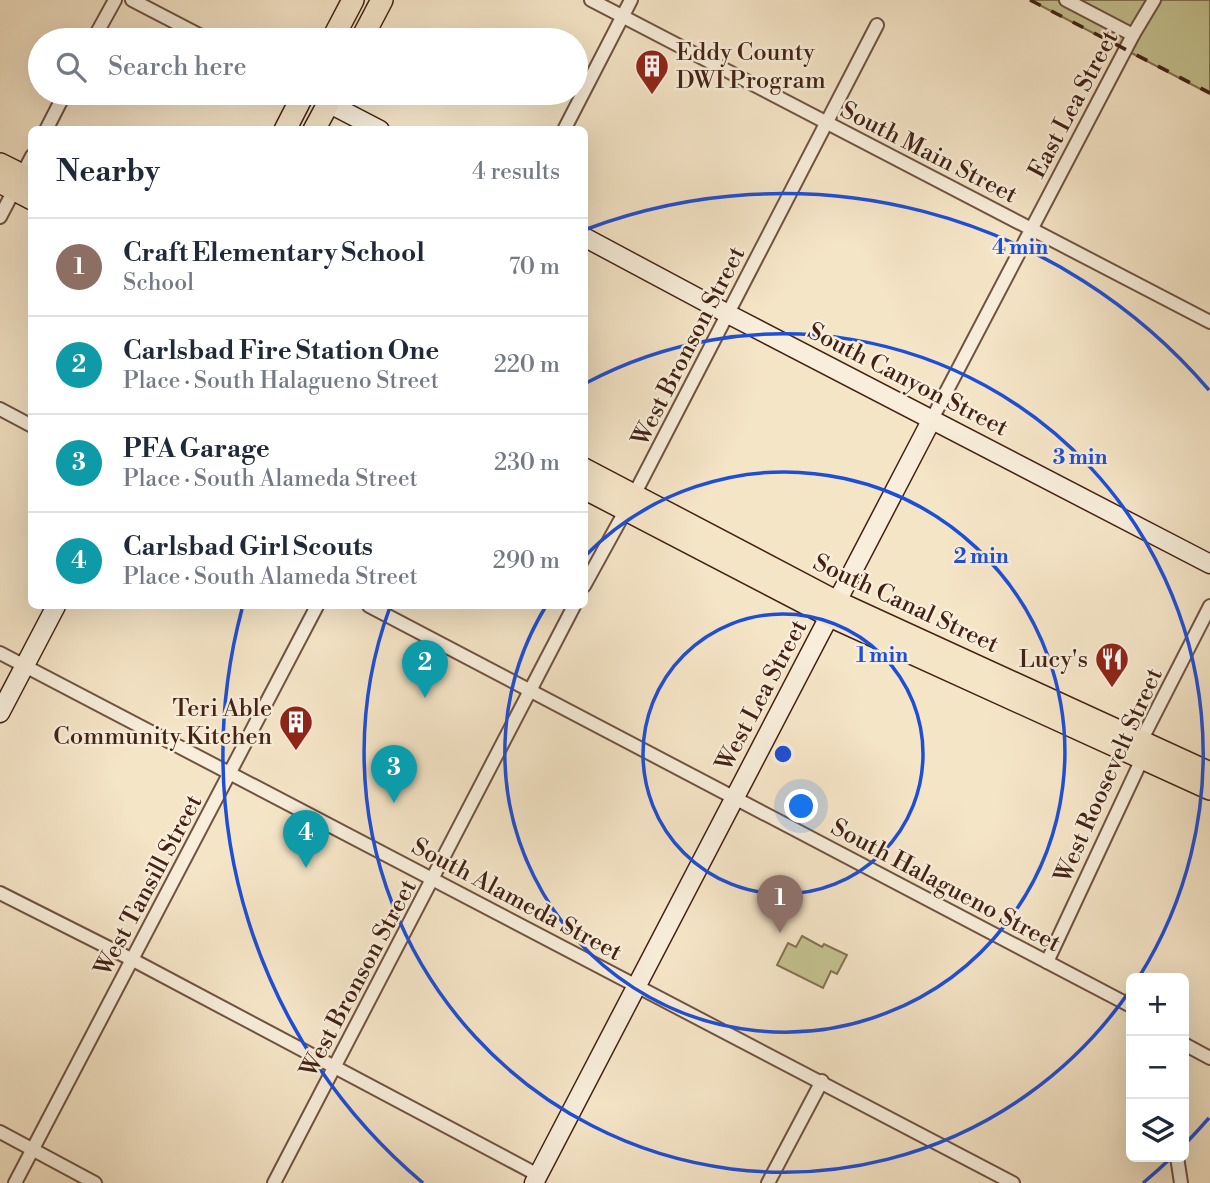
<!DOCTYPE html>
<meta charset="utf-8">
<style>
body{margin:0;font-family:"Libre Bodoni",serif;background:#f2f2f3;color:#1f2937}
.controls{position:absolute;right:21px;bottom:21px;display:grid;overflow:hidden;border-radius:10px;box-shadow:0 7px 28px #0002}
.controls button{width:63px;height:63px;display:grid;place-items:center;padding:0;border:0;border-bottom:2px solid #e0e1e3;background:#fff;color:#1f2937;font:35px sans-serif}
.you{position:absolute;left:802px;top:807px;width:24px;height:24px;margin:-18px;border:5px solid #fff;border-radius:50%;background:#1a73e8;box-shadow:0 0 0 10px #1a73e833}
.badge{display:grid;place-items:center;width:46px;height:46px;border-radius:50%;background:#8f2418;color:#fff;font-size:23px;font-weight:700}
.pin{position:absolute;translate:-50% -58px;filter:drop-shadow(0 2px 4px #0008)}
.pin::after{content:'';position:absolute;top:37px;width:24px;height:21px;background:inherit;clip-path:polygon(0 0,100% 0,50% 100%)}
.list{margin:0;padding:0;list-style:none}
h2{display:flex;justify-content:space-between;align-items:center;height:91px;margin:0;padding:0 28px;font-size:30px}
h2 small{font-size:23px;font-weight:400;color:#747a83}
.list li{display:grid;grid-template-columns:46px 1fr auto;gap:21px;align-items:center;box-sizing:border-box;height:98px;padding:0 28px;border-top:2px solid #e0e1e3}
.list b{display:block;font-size:26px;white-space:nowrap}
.list p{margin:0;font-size:23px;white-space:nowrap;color:#747a83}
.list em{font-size:23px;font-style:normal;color:#747a83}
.icon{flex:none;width:38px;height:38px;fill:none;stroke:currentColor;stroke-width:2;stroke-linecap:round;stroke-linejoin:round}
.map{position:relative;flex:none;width:1210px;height:1183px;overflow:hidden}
.search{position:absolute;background:#fff;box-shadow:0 7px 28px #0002;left:28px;top:28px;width:560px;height:77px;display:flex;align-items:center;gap:18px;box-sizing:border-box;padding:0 24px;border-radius:38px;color:#747a83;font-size:26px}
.panel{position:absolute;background:#fff;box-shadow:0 7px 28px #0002;left:28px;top:126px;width:560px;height:483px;border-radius:10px}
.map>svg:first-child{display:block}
</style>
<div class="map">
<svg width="1210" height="1183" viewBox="0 0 1210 1183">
<rect width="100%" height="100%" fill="#f5e5c7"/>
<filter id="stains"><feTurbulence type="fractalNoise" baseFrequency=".00286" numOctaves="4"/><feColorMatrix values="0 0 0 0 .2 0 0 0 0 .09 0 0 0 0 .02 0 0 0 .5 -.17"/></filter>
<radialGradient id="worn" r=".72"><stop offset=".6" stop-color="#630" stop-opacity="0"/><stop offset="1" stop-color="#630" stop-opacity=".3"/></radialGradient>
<g fill="#c4c290" stroke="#847252" stroke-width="2">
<polygon points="1030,0 1210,0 1210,94"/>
<polygon points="802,936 822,947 824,944 847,955 837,974 831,971 823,988 777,965 788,943 796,947"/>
</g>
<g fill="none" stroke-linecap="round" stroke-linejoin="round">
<g stroke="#705342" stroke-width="16">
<g id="street">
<polyline points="132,0 209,40"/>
<polyline points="591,0 1210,322"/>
<polyline points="1066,0 1133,35"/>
<polyline points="93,40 115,0"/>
<polyline points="46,130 65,93"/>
<polyline points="564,130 631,0"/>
<polyline points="0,217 32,156"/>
<polyline points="0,409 32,426"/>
<polyline points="932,419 1133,35 1154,0"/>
<polyline points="584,586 634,495 877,25"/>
<polyline points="369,606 1131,1006"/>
<polyline points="0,653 1013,1183"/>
<polyline points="0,893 133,960 538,1175"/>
<polyline points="1047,962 1142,759 1141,741 1210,606"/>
<polyline points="1184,1044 1210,1058"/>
<polyline points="0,1132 95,1183"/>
<polyline points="1177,1157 1181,1183"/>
<polyline points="15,1183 317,606"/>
<polyline points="274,1183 574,606"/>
<polyline points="768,1183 822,1081"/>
</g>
</g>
<g stroke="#432215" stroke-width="21">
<g id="secondary">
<polyline points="328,103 380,130"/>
<polyline points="584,237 728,314 1210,564"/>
<polyline points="0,713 56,606"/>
<polyline points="534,1183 932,419"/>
</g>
</g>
<g stroke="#432215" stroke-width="24">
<g id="highway">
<polyline points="332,40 353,0"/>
<polyline points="361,40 382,0"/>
<polyline points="285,130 304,93"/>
<polyline points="314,130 334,93"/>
<polyline points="0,164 32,180"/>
<polyline points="0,182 32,199"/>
<polyline points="584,469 837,602 1210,773"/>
<polyline points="584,488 830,616 1210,789"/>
</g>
</g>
<use href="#street" stroke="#f8eedb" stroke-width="12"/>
<use href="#secondary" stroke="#f8eedb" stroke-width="18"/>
<use href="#highway" stroke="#f5e5c7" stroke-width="21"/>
<polyline stroke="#432215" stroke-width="3.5" stroke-dasharray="12 12" stroke-linecap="butt" points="1030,0 1210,93"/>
</g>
<g fill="none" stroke="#1d4ed8" stroke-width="3.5">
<circle cx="783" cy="754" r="140"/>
<path d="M585 556A280 280 0 1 1 546 606"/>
<path d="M1131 989A420 420 0 0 1 390 607M586 383A420 420 0 0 1 1139 977"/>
<path d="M1209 1118A560 560 0 0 1 1186 1143M1172 1157A560 560 0 0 1 1143 1183M423 1183A560 560 0 0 1 242 609M587 229A560 560 0 0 1 1209 390"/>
</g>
<defs>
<g id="building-pin" transform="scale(1.75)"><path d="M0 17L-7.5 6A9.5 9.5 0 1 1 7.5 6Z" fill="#8f2418" stroke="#f8eedb"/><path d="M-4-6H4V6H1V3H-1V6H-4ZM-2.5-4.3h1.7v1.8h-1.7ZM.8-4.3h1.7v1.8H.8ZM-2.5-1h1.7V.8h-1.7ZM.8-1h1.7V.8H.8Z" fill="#fff"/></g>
<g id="restaurant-pin" transform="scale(1.75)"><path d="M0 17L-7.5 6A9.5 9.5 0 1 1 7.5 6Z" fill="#8f2418" stroke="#f8eedb"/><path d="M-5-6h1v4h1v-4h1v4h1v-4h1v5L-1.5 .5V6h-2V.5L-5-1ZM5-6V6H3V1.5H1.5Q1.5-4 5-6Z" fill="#fff"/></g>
</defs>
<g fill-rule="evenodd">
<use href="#building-pin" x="652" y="66"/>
<use href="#restaurant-pin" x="1112" y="659"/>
<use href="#building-pin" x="296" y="722"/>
</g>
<g text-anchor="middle" stroke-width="5" stroke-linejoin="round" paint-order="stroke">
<g font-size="24" fill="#432215" stroke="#f8eedb" text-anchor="end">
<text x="676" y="60" text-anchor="start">Eddy County<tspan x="676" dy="28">DWI Program</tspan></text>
<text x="1088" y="667">Lucy's</text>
<text x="272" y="716">Teri Able<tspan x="272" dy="28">Community Kitchen</tspan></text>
</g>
<g font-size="24" fill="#432215" stroke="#f8eedb">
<text transform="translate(1073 104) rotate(-62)" y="8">East Lea Street</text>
<text transform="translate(929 152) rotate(27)" y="8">South Main Street</text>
<text transform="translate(688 346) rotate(-63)" y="8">West Bronson Street</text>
<text transform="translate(908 379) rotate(27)" y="8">South Canyon Street</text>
<text transform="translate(906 603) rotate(25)" y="8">South Canal Street</text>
<text transform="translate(761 695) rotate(-62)" y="8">West Lea Street</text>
<text transform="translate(1108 775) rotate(-66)" y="8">West Roosevelt Street</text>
<text transform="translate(148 885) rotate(-62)" y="8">West Tansill Street</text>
<text transform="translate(946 885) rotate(28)" y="8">South Halagueno Street</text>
<text transform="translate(517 899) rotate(28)" y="8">South Alameda Street</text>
<text transform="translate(358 978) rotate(-62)" y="8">West Bronson Street</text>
</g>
</g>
<circle cx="783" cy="754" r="10" fill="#1d4ed8" stroke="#f8eedb" stroke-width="3.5"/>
<g font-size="21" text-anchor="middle" font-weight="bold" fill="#1d4ed8" stroke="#f8eedb" stroke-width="5" stroke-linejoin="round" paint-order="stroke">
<text x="1020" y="254">4 min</text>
<text x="1080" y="464">3 min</text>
<text x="981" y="563">2 min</text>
<text x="882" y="662">1 min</text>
</g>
<rect width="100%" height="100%" filter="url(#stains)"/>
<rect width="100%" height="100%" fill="url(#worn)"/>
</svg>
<div class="controls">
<button>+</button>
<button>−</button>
<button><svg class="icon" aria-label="layers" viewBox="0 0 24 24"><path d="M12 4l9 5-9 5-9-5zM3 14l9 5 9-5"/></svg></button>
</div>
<div class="you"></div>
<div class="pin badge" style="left:780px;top:933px;background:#8d6e63">1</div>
<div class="pin badge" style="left:425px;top:698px;background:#0f9aa8">2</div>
<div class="pin badge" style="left:394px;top:803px;background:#0f9aa8">3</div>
<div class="pin badge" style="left:306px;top:868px;background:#0f9aa8">4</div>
<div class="search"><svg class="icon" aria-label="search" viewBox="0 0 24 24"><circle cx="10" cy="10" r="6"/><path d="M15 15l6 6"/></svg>Search here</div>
<section class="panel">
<h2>Nearby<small>4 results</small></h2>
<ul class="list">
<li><span class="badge" style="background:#8d6e63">1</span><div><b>Craft Elementary School</b><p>School</p></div><em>70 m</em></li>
<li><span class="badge" style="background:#0f9aa8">2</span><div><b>Carlsbad Fire Station One</b><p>Place · South Halagueno Street</p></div><em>220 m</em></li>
<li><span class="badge" style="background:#0f9aa8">3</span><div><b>PFA Garage</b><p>Place · South Alameda Street</p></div><em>230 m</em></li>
<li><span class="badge" style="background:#0f9aa8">4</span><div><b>Carlsbad Girl Scouts</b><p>Place · South Alameda Street</p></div><em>290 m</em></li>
</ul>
</section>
</div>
